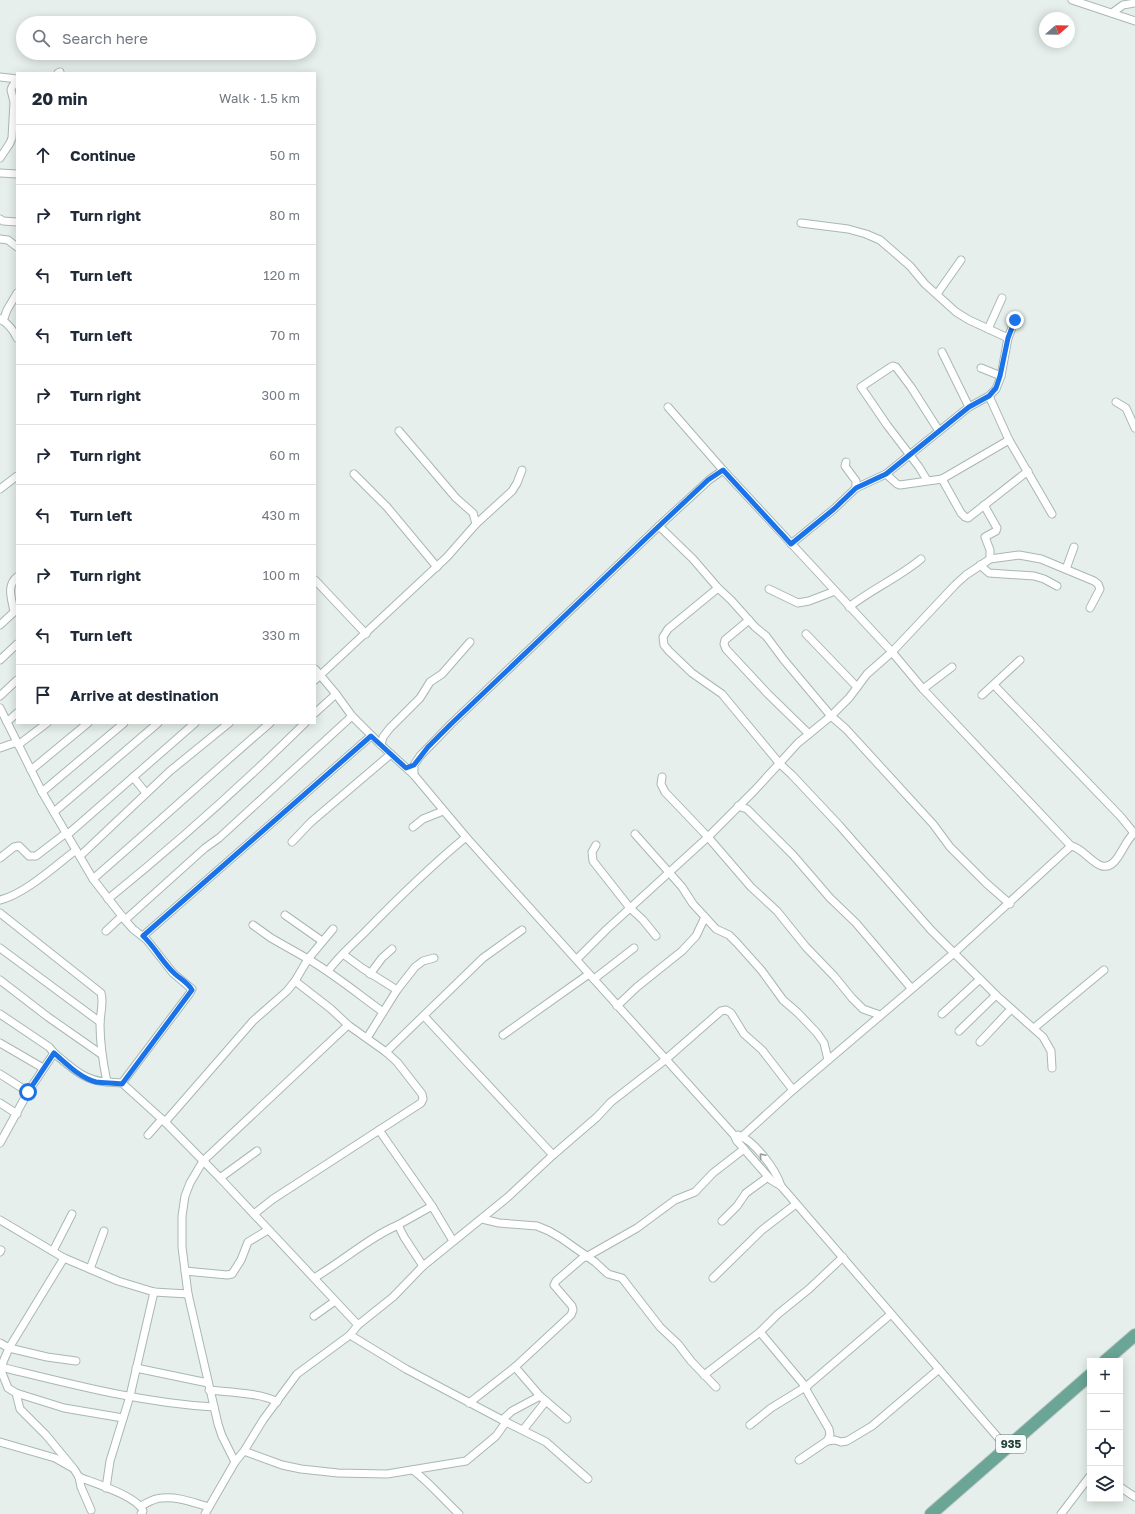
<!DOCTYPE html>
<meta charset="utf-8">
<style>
body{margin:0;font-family:"Golos Text",sans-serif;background:#f6f6f7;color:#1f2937}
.controls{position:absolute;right:12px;bottom:12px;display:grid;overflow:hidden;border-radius:0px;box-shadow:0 2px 10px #0003}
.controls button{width:36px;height:36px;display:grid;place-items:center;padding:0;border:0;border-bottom:1px solid #e0e1e3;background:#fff;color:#1f2937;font:20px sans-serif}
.compass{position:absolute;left:1039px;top:12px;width:36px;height:36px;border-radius:50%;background:#fff;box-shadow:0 2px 10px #0003;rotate:70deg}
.stop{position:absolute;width:12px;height:12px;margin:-9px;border:3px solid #1a73e8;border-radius:50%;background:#fff}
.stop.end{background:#1a73e8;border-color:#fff;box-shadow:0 1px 4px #0008}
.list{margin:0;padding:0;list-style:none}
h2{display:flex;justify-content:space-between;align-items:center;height:52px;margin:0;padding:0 16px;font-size:17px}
h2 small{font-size:13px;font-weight:400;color:#747a83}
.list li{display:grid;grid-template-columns:26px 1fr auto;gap:12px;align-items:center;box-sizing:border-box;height:60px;padding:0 16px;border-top:1px solid #e0e1e3}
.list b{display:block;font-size:15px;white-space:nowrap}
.list em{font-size:13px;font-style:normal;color:#747a83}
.icon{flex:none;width:22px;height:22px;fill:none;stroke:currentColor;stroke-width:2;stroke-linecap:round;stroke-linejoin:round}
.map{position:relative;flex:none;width:1135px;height:1514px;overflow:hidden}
.search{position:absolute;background:#fff;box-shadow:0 2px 10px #0003;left:16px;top:16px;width:300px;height:44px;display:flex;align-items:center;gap:10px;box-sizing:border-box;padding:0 14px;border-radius:22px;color:#747a83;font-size:15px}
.panel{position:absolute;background:#fff;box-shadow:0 2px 10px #0003;left:16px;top:72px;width:300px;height:652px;border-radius:0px}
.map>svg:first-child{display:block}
</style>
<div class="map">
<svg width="1135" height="1514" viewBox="0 0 1135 1514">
<rect width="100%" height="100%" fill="#e6efeb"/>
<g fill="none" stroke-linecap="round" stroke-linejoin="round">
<g stroke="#a8b8b2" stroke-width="9">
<g id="minor">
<polyline points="1072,0 1135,21"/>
<polyline points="1112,13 1123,5 1135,3"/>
<polyline points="58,73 60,72"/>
<polyline points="0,77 17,79"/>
<polyline points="0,158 10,143 12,138 14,102 11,90 12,87 17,80"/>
<polyline points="0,173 17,174"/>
<polyline points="0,219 3,221 17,222"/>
<polyline points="801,223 848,229 866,234 880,240 910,266 925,284 956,312 969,320 1008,338 1001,376 996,389 989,396 969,407 886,474"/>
<polyline points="0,239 8,240 17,247"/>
<polyline points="937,294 961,260"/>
<path d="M1 319C8 324 13 329 17 338"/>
<polyline points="3,321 7,310 17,293"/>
<polyline points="988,329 1002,298"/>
<polyline points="1008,338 1015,320"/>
<polyline points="942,352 969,407"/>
<polyline points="981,368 1001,376"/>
<polyline points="1116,402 1126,408 1135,428"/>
<polyline points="399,431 456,498 473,513 476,524"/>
<polyline points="1009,440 1052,514"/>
<polyline points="846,462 845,466 856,481 856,488"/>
<polyline points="723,470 892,652 923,689 1071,846 954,953 793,1090 737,1141"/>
<polyline points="354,474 387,507 437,567"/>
<polyline points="942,479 961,513 965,517 968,518 1028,471"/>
<polyline points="927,480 919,467 887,425 861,387 891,367 893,366 896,367 911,387 939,431"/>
<polyline points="0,489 17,476"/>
<polyline points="984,505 997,528 996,531 985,537 990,550 990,559"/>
<polyline points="659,526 693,559 718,588 731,600 755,627 766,636 784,660 831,716 846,729 933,824 950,847 986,883 1010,904"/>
<polyline points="791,544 834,509 856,488 886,474 897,484 900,485 942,479 1009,440 989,396"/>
<polyline points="980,565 989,573 1034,576 1044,579 1057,586"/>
<polyline points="1066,569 1074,547"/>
<polyline points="315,580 366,634"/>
<polyline points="718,588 668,629 663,637 664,645 669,651 692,673 722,694 780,764 792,775 839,825 931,930 996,995 1043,1037 1051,1051 1052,1068"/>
<polyline points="769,589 798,603 809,601 835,591"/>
<path d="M849 607C872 589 898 578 921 559"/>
<polyline points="749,620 725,640 724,644 726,649 768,694 809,734"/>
<path d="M0 625 14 612C12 599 6 586 17 577"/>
<polyline points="806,634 857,687"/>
<polyline points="0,660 17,644"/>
<polyline points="315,669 336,694 352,716 381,745 414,775 466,837 734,1135 737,1141 771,1180 781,1186 1007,1448"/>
<polyline points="315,680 447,557 476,524 512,491 517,483 522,470"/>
<path d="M994 685 1121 817 1134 833C1125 842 1121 855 1114 862 1099 877 1086 848 1071 846"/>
<polyline points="923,689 952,667"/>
<polyline points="982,695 1020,660"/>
<polyline points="0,696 17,680"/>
<polyline points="0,708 42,792 93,879 125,920 133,929 147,940 173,973 192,989 190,993 122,1083"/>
<polyline points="315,713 336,694"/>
<polyline points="7,722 17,713"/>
<polyline points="18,745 47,723"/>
<polyline points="381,745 383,737 390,728 420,698 430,682 442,674 470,642"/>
<polyline points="0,748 17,742"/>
<polyline points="31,770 88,723"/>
<polyline points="414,775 414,765 420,756 451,724 659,526 709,480 723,470 668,407"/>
<polyline points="133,777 146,793"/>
<polyline points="662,777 661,784 665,792 708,837 751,887 777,911 806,947 834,976 852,998 863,1009 880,1015"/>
<polyline points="42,792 124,723"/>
<polyline points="738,806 747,809 793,855 830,898 856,923 911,988"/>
<polyline points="54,812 158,723"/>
<polyline points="413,827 423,819 443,811"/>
<polyline points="67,835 195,723"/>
<polyline points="292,842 311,822 391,754"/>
<polyline points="596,845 592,852 593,861 630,908 643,920 656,936"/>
<polyline points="80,856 170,771 229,723"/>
<polyline points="0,858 14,847 19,846 29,856 36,856 66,833"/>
<path d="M93 879C153 827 211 774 270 723"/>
<path d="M108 899C176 844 242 785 305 723"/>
<path d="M0 900C25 894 55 866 76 850"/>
<path d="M0 913 101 993C104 1003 100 1014 100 1024 100 1044 103 1063 107 1082 84 1081 71 1067 54 1053L28 1092 0 1143"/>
<polyline points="285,915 322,941"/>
<polyline points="705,917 716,929 729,935 737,943 762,971 783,1000 798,1013 817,1033 824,1043 828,1060"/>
<polyline points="125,920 205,848 219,838 352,716"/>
<polyline points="253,925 271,938 308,959 333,929"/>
<polyline points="106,931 122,916"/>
<polyline points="143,936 371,736"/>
<polyline points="0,948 100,1022"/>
<polyline points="343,954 362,968 397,990"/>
<polyline points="577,959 607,929 708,837 754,791 798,743 831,716 849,698 867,674 892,652 955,585 966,575 990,559 1019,555 1041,559 1094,581 1098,584 1100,589 1090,608"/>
<path d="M328 971C339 956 354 943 366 931 398 898 431 866 466 837"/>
<polyline points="370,974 382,958 392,949"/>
<polyline points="594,979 634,948"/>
<polyline points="0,980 48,1017 101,1054"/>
<polyline points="617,1006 637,987 682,951 696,936 705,917 693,904 682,887 635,834"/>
<polyline points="0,1014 49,1047 54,1053"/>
<polyline points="942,1014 980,979"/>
<polyline points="424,1016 553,1155"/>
<polyline points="1034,1028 1104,970"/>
<polyline points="959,1031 996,995"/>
<polyline points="503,1035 589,974"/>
<polyline points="367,1038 397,990 415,967 423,961 434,958"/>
<polyline points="980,1042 1011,1009"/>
<polyline points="0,1043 43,1068"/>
<polyline points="386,1052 483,958 522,930"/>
<polyline points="0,1074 28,1092"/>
<polyline points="107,1082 122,1083 165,1122 220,1178 358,1325"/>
<polyline points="0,1103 17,1114"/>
<path d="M165 1122 253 1021 287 991 295 981 308 959C334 974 358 994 383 1012"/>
<polyline points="379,1130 432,1206 453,1241"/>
<polyline points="148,1135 162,1119"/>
<path d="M738 1135C755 1141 776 1170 781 1186"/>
<polyline points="220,1178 257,1151"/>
<polyline points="254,1214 273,1199 421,1103 423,1099 422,1094 397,1062 386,1052 348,1025 331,1009 295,981"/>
<polyline points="482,1219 499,1223 537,1226 549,1231 561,1238 595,1262 608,1274 622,1278 660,1327 678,1344 691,1361 716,1387"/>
<polyline points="0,1220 64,1258 118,1281 154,1292 188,1294"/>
<polyline points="722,1221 737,1206 746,1193 768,1177"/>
<polyline points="53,1251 72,1214"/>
<polyline points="0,1252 1,1250"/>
<polyline points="586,1257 637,1228 675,1200 695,1192 713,1173 744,1149"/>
<polyline points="64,1258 9,1348 47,1357 76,1361"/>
<polyline points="423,1266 404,1237 398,1225 432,1206"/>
<polyline points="90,1269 104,1231"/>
<polyline points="185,1271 227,1275 232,1274 241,1260 248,1242 268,1230"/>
<path d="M314 1278C343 1261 368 1238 398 1225"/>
<polyline points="713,1278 762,1230 796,1204"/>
<polyline points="314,1316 335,1301"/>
<polyline points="760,1332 805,1386"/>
<polyline points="350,1335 358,1325 393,1297 423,1266 508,1197 553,1155 597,1117 611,1102 665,1060 721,1011 726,1010 731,1013 744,1034 762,1050 793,1090"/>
<polyline points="0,1343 9,1348 1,1367 2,1373 8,1388 16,1393 64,1408 123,1418"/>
<path d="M1 1367C71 1384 142 1403 214 1407"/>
<polyline points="515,1367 540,1396"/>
<polyline points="136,1368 208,1383"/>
<polyline points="704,1375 760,1332 778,1314 809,1289 843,1257"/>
<path d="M209 1390C227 1392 263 1393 277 1402"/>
<polyline points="16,1393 20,1409 46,1435 74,1469 79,1477 81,1487 91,1510"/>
<polyline points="469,1403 515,1367 571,1315 573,1310 572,1306 554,1285 556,1281 585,1256"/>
<polyline points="502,1420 512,1411 540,1396 567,1419"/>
<polyline points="506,1422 546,1442 588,1479"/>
<polyline points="750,1425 771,1408 807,1386"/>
<polyline points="523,1430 546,1401"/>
<polyline points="827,1441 835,1440 841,1442 847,1441 872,1426 939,1369"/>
<polyline points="0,1442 55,1458 71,1467"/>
<polyline points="799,1460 827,1441 830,1435 829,1429 808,1393 806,1389 807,1386 891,1314"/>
<polyline points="235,1462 222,1436 218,1424 188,1294 182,1247 182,1216 185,1196 190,1183 203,1161 348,1025"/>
<path d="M413 1470C431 1484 443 1499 459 1514"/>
<path d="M79 1477C94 1483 137 1496 143 1511L141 1514"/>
<polyline points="1120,1487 1135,1497"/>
<polyline points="106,1488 110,1461 130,1396 154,1292"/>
<path d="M141 1506C147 1503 154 1498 162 1498 177 1496 194 1503 209 1507"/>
<polyline points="205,1514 235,1462 244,1451 263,1420 297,1374 350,1335 406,1369 506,1422 496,1436 466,1461 387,1474 338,1473 301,1469 282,1465 244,1451"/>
<polyline points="1061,1514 1090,1476"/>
</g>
</g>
<g stroke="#c2cac8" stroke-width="14">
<g id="primary">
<polyline points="1105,1361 1135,1335"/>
<polyline points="931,1514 1090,1375"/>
</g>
</g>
<use href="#minor" stroke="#fff" stroke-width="7"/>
<use href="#primary" stroke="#6aa596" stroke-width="12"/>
</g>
<defs><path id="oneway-chevron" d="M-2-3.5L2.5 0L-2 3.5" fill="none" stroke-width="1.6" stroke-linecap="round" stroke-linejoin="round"/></defs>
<use stroke="#92a09c" href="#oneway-chevron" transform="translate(762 1156) rotate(-131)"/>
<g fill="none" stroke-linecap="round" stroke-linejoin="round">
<path stroke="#1a73e8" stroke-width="5" d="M28 1092 54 1053C66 1063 80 1078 96 1082 104 1083 113 1083 122 1084L192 990C189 983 179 978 174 973 162 962 155 947 143 936L371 736 406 768 414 765 428 747 451 724 659 526 708 480 723 470 791 544 834 509 856 488 886 474 969 407 989 396 996 388 1000 376 1008 338 1015 320"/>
</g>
<g text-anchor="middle" stroke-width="3.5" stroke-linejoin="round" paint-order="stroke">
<rect fill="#f7fbf9" stroke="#637a73" stroke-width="1" x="996" y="1435" width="30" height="18" rx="3"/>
<g font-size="11" font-weight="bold" fill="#24423a">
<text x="1011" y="1448">935</text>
</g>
</g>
</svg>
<div class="controls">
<button>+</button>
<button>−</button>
<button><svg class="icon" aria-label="locate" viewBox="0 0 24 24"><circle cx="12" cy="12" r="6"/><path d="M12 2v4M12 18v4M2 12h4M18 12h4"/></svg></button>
<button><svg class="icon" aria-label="layers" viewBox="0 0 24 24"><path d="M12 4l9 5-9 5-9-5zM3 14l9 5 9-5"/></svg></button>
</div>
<svg class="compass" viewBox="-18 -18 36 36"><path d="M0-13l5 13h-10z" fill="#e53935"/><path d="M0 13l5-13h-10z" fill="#747a83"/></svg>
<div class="stop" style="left:28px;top:1092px"></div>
<div class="stop end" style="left:1015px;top:320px"></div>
<div class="search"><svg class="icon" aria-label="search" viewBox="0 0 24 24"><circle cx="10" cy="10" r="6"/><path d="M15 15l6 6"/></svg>Search here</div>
<section class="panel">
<h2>20 min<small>Walk · 1.5 km</small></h2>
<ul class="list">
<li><svg class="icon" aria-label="ahead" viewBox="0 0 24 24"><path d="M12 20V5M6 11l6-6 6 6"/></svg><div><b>Continue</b></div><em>50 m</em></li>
<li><svg class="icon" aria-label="right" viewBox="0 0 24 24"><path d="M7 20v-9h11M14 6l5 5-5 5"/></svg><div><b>Turn right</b></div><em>80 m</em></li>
<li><svg class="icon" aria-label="left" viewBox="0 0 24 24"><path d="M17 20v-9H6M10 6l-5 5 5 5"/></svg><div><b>Turn left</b></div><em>120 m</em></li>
<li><svg class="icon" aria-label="left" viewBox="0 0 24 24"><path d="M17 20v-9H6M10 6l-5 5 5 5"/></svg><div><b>Turn left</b></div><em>70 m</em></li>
<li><svg class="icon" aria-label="right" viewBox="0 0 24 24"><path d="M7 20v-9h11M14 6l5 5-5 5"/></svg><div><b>Turn right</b></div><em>300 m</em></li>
<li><svg class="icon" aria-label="right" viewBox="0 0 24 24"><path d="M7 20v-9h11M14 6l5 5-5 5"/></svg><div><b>Turn right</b></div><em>60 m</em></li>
<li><svg class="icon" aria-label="left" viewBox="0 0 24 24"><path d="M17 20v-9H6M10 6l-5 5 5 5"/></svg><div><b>Turn left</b></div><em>430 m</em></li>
<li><svg class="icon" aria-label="right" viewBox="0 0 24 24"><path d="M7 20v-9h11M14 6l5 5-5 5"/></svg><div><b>Turn right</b></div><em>100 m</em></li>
<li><svg class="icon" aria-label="left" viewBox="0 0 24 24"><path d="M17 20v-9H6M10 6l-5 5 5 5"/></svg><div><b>Turn left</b></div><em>330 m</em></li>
<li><svg class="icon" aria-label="arrive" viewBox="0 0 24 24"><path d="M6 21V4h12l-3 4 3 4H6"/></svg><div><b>Arrive at destination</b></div></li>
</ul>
</section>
</div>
